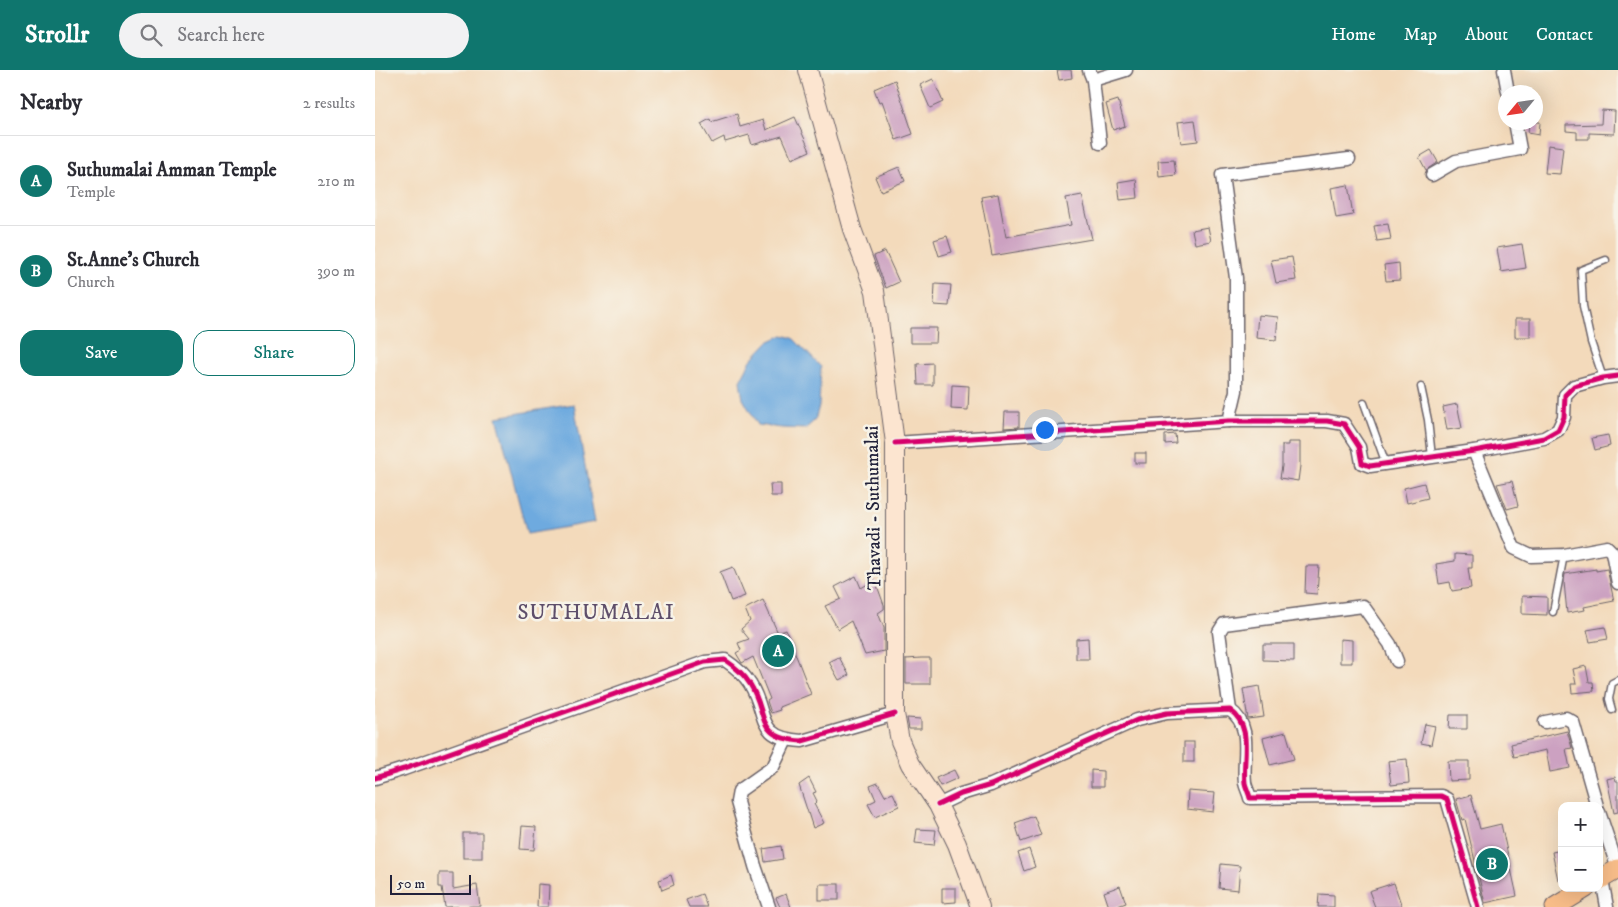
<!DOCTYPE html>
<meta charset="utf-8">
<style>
body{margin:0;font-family:"IM FELL DW Pica",serif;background:#f2f2f3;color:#2b2b33}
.controls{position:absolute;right:15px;bottom:15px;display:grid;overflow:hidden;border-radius:10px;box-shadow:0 5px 20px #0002}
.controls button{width:45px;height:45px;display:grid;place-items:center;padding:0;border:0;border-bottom:1px solid #e1e1e2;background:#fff;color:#2b2b33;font:25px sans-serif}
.compass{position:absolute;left:1123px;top:15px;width:45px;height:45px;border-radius:50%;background:#fff;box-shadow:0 5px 20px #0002;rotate:241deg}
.scale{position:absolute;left:15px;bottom:12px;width:81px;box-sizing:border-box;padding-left:5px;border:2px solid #22223b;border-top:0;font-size:14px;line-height:18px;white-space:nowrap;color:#22223b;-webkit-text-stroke:4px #f7f3e8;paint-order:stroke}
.you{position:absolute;left:669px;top:359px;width:18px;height:18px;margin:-12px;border:4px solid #fff;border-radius:50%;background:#1a73e8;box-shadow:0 0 0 8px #1a73e833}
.badge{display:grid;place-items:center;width:32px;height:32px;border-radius:50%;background:#0f766e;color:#fff;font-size:16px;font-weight:700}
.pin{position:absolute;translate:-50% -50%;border:2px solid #fff;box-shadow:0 1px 5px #0006}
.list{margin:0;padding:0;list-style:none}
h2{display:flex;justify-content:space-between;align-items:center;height:65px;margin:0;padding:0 20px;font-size:21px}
h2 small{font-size:16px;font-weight:400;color:#7c7c81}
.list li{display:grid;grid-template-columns:32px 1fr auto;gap:15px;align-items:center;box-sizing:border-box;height:90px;padding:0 20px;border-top:1px solid #e1e1e2}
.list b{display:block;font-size:19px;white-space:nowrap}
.list p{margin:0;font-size:16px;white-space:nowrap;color:#7c7c81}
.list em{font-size:16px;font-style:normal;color:#7c7c81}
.actions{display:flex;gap:10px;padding:15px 20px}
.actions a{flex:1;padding:11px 0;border:1px solid #0f766e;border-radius:15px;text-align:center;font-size:18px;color:#0f766e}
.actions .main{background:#0f766e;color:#fff}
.icon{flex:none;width:28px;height:28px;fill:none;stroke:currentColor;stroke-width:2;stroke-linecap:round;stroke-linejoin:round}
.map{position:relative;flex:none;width:1243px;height:837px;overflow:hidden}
header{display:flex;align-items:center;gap:30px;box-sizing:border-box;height:70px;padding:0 25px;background:#0f766e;color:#fff}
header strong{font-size:24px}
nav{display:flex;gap:28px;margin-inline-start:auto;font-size:18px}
.search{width:350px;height:45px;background:#f2f2f3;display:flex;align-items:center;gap:12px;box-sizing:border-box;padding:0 18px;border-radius:28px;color:#7c7c81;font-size:19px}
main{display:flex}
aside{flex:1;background:#fff}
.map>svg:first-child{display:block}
</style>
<header>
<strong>Strollr</strong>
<div class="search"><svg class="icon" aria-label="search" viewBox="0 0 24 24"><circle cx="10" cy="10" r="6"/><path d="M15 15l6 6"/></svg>Search here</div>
<nav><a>Home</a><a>Map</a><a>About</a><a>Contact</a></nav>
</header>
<main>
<aside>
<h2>Nearby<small>2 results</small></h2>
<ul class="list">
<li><span class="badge">A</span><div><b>Suthumalai Amman Temple</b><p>Temple</p></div><em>210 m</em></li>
<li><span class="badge">B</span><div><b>St.Anne's Church</b><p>Church</p></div><em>390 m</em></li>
</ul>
<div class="actions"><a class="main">Save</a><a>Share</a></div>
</aside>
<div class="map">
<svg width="1243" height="837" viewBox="0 0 1243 837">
<rect width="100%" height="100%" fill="#f7f3e8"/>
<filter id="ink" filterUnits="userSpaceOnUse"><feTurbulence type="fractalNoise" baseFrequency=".02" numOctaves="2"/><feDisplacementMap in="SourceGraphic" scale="10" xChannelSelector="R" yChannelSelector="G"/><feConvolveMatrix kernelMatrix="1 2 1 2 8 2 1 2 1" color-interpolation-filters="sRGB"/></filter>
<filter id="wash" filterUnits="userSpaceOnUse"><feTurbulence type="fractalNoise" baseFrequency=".0096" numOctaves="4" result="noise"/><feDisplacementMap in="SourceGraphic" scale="20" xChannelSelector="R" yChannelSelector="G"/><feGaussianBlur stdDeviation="1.12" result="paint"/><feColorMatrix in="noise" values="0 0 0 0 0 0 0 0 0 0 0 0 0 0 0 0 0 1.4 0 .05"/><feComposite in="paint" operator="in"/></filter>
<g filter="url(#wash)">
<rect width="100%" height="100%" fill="#f3dabb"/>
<g fill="#6eaadf" stroke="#48668d">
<polygon points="408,265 418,268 446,297 444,336 440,350 430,359 407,358 383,355 368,329 365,311 376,290 393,272"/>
<polygon points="199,334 220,452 152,464 122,347"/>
</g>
<g id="blocks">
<g fill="#cca1c1">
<polygon points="682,0 696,0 697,8 684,10"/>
<polygon points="558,9 568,32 555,38 545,15"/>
<polygon points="520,10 538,64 521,70 507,31 504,32 499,19"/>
<polygon points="743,30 750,56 738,60 731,34"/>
<polygon points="1227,40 1240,41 1239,64 1214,63 1214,69 1202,69 1202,62 1191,61 1191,55 1226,54"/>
<polygon points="362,44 365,57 388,50 391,60 420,47 435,81 417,89 407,66 377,75 374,65 350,72 349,67 337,73 326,54 335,49 336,52"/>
<polygon points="820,50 823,71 806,73 803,52"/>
<polygon points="1154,52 1165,52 1164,65 1153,63"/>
<polygon points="1173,75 1188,77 1185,104 1170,103"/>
<polygon points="1056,80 1063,92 1051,100 1044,87"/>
<polygon points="799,90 801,105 784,107 783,91"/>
<polygon points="524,97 530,111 506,121 500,107"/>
<polygon points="761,109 763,128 745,130 743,112"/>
<polygon points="973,115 978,145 961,148 956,118"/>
<polygon points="623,124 631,167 696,155 691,128 707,125 717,169 617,186 606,127"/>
<polygon points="1013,154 1016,169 1002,171 999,156"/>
<polygon points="833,157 836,171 820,174 817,160"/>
<polygon points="572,166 577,182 564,186 559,170"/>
<polygon points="1147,174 1151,198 1126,202 1122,178"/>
<polygon points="510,181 524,212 511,218 499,186"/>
<polygon points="917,187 921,210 901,213 896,190"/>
<polygon points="1024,193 1025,210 1011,211 1009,195"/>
<polygon points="560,214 576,215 574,236 559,235"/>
<polygon points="883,245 903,247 901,270 881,268"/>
<rect x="1140" y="249" width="15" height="18"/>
<polygon points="535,258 562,258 561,273 535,273"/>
<polygon points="558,293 558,315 543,315 542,294"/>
<polygon points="577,315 594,316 593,340 576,339"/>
<polygon points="1082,334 1087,358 1072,360 1068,337"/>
<polygon points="630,342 644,342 644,357 629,358"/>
<polygon points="800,364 801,373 790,374 790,365"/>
<polygon points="1233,365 1235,376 1220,380 1217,368"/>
<polygon points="913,372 925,372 925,396 923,411 905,408 907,396 907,375 913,375"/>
<rect x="760" y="383" width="11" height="10"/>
<polygon points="1137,411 1143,436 1132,439 1122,414"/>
<polygon points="1049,413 1053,428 1032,433 1029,418"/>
<polygon points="395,414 406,414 406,426 396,426"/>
<polygon points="1080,484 1097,485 1097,498 1093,498 1096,518 1077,521 1075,512 1064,514 1061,494 1080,491"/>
<polygon points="931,496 944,496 942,524 930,523"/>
<polygon points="358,497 370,526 356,531 345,502"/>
<polygon points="1221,499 1221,501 1232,499 1239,531 1209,537 1210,540 1192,543 1189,512 1190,504"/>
<polygon points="481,506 486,518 500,510 509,535 509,539 503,543 509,558 509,581 490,585 476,551 463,559 450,536 466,529 460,517"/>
<polygon points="1147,526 1172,527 1172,545 1147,544"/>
<polygon points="388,530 403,563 411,560 436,624 404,637 405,640 396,643 392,631 395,629 378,587 367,593 361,583 366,580 363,573 374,569 366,559 375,551 370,539"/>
<polygon points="1230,557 1233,569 1215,572 1212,560"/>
<polygon points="713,568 714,589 701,589 701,569"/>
<polygon points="965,569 977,570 977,593 965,593"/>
<polygon points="888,574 919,574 919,591 888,590"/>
<polygon points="464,587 474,605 464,610 454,592"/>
<polygon points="546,588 555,588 555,614 531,614 531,589"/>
<polygon points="1211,596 1214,612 1218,612 1219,621 1197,623 1196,614 1201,614 1198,599"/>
<polygon points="884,616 889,647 873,649 868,619"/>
<polygon points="1075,645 1092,645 1092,659 1074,659"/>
<polygon points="532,648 546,649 546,659 534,659"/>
<polygon points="1050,654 1060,656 1056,675 1046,673"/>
<polygon points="1192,661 1197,678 1191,679 1195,698 1175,702 1171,680 1139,687 1136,674"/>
<polygon points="911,662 919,689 895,695 888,668"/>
<rect x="809" y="672" width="10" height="20"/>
<polygon points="1032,689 1034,713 1016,715 1013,691"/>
<polygon points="1073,691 1094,691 1094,710 1074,711"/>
<polygon points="579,700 583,708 565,716 561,708"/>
<polygon points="716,700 728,701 728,717 716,717"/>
<polygon points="1240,707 1241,711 1243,711 1243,742 1239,743 1232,709"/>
<polygon points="434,708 441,722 438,723 442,731 439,734 449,753 438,758 424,715"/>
<polygon points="503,713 510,726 518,723 524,736 500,747 493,734 501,730 495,716"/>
<polygon points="813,721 840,723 838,742 812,739"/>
<polygon points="1096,725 1105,759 1126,754 1142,826 1110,833 1090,749 1087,750 1081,729"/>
<polygon points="659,746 666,765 646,772 640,753"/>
<polygon points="147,756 161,757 159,780 145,779"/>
<polygon points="542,759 561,760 559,775 540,773"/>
<rect x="88" y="763" width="19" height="25"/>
<polygon points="406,776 408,789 390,792 388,779"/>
<polygon points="654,779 660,797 649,801 643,783"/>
<polygon points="1187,780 1187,810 1183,810 1177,782"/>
<polygon points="846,794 865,796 863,820 844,818"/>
<polygon points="64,803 78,803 78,819 102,815 105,836 70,837 67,817 64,817"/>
<polygon points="296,805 299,815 287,820 284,810"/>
<polygon points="1019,813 1027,837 1000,837 994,821"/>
<polygon points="163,814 174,815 173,837 162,837"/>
<rect x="444" y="814" width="20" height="16"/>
<polygon points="745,816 751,833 740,837 734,837 729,822"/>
<polygon points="567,818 581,818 581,832 567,833"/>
<polygon points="327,824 332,837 314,837 311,830"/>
<polygon points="411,824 416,837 405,837 401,828"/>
<polygon points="944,824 959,825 959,837 943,837"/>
</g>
</g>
</g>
<g filter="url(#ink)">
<use href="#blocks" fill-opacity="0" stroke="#6b6268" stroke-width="1"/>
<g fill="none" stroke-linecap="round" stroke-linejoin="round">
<g stroke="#6b6268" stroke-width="9">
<g id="lane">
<polyline points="1228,308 1216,272 1208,236 1206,200 1231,190"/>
<polyline points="1046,317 1053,350 1057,387"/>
<polyline points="989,333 1011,394"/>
<polyline points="1178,542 1189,485"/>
<polyline points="1237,640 1234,629 1237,613 1243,610"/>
</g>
</g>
<g stroke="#6b6268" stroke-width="15">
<g id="street">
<polyline points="714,0 718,10 725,73"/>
<polyline points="1129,0 1133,22"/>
<polyline points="718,10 751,0"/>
<polyline points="1057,105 1081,91 1145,79 1140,52"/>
<polyline points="854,351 861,321 861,208 847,105 974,89"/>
<polyline points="520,373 854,351 952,351 969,354 984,377 987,393 995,396 1099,381 1169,368 1183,360 1189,347 1190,325 1199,316 1228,308 1243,306"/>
<polyline points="1099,381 1139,478 1156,486 1189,485 1232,477 1237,482 1243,513"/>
<polyline points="855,640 844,562 849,554 988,536 1015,574 1022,591"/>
<polyline points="1170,652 1191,648 1198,652 1222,736"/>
<path d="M0 708 29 699 330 592 350 590C359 596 369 604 375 614 394 644 379 668 427 671L520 644"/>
<path d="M563 735 586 724 616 715 762 650 792 643 855 640C879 657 867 688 870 713 871 718 874 723 875 728L1066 726 1072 729 1103 837"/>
<polyline points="1224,742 1243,799"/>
<polyline points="1227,809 1232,837"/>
<polyline points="394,837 380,796 362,732 364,721 398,697 411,670"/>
</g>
</g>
<g stroke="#6b6268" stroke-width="20">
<polyline id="secondary" points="433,0 477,159 500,221 520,373 520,644 525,671 535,694 563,735 582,774 605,837"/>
</g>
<g stroke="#6b6268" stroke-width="21">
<g id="primary">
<polyline points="1224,810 1243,799"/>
<polyline points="1180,837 1211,818"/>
</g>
</g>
<use href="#lane" stroke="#fff" stroke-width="6"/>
<use href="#street" stroke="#fff" stroke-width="12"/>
<use href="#secondary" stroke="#fce5d0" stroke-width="18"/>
<use href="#primary" stroke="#f8bd89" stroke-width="19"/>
<g stroke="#f7f3e8" stroke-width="8">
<g id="cycleway">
<polyline points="520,373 854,351 952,351 969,354 984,377 987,393 995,396 1099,381 1169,368 1183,360 1189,347 1190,325 1199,316 1228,308 1243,306"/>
<path d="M0 708 29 699 330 592 350 590C359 596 369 604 375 614 394 644 379 668 427 671L520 644"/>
<path d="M563 735 586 724 616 715 762 650 792 643 855 640C879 657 867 688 870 713 871 718 874 723 875 728L1066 726 1072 729 1103 837"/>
</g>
</g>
<use href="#cycleway" stroke="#d6006c" stroke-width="5"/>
</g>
</g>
<g text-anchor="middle" stroke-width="5" stroke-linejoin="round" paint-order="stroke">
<g font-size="19" fill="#22223b" stroke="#f7f3e8">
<text transform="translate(497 438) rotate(-91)" y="7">Thavadi - Suthumalai</text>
</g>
<g font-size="21" letter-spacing="1" fill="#5e4e6a" stroke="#f7f3e8">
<text x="221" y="549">SUTHUMALAI</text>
</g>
</g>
</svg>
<div class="controls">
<button>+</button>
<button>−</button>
</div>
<svg class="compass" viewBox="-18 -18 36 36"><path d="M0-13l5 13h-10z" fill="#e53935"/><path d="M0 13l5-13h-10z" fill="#7c7c81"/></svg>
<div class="scale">50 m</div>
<div class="you"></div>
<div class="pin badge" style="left:403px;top:581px">A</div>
<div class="pin badge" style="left:1117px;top:794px">B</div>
</div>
</main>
